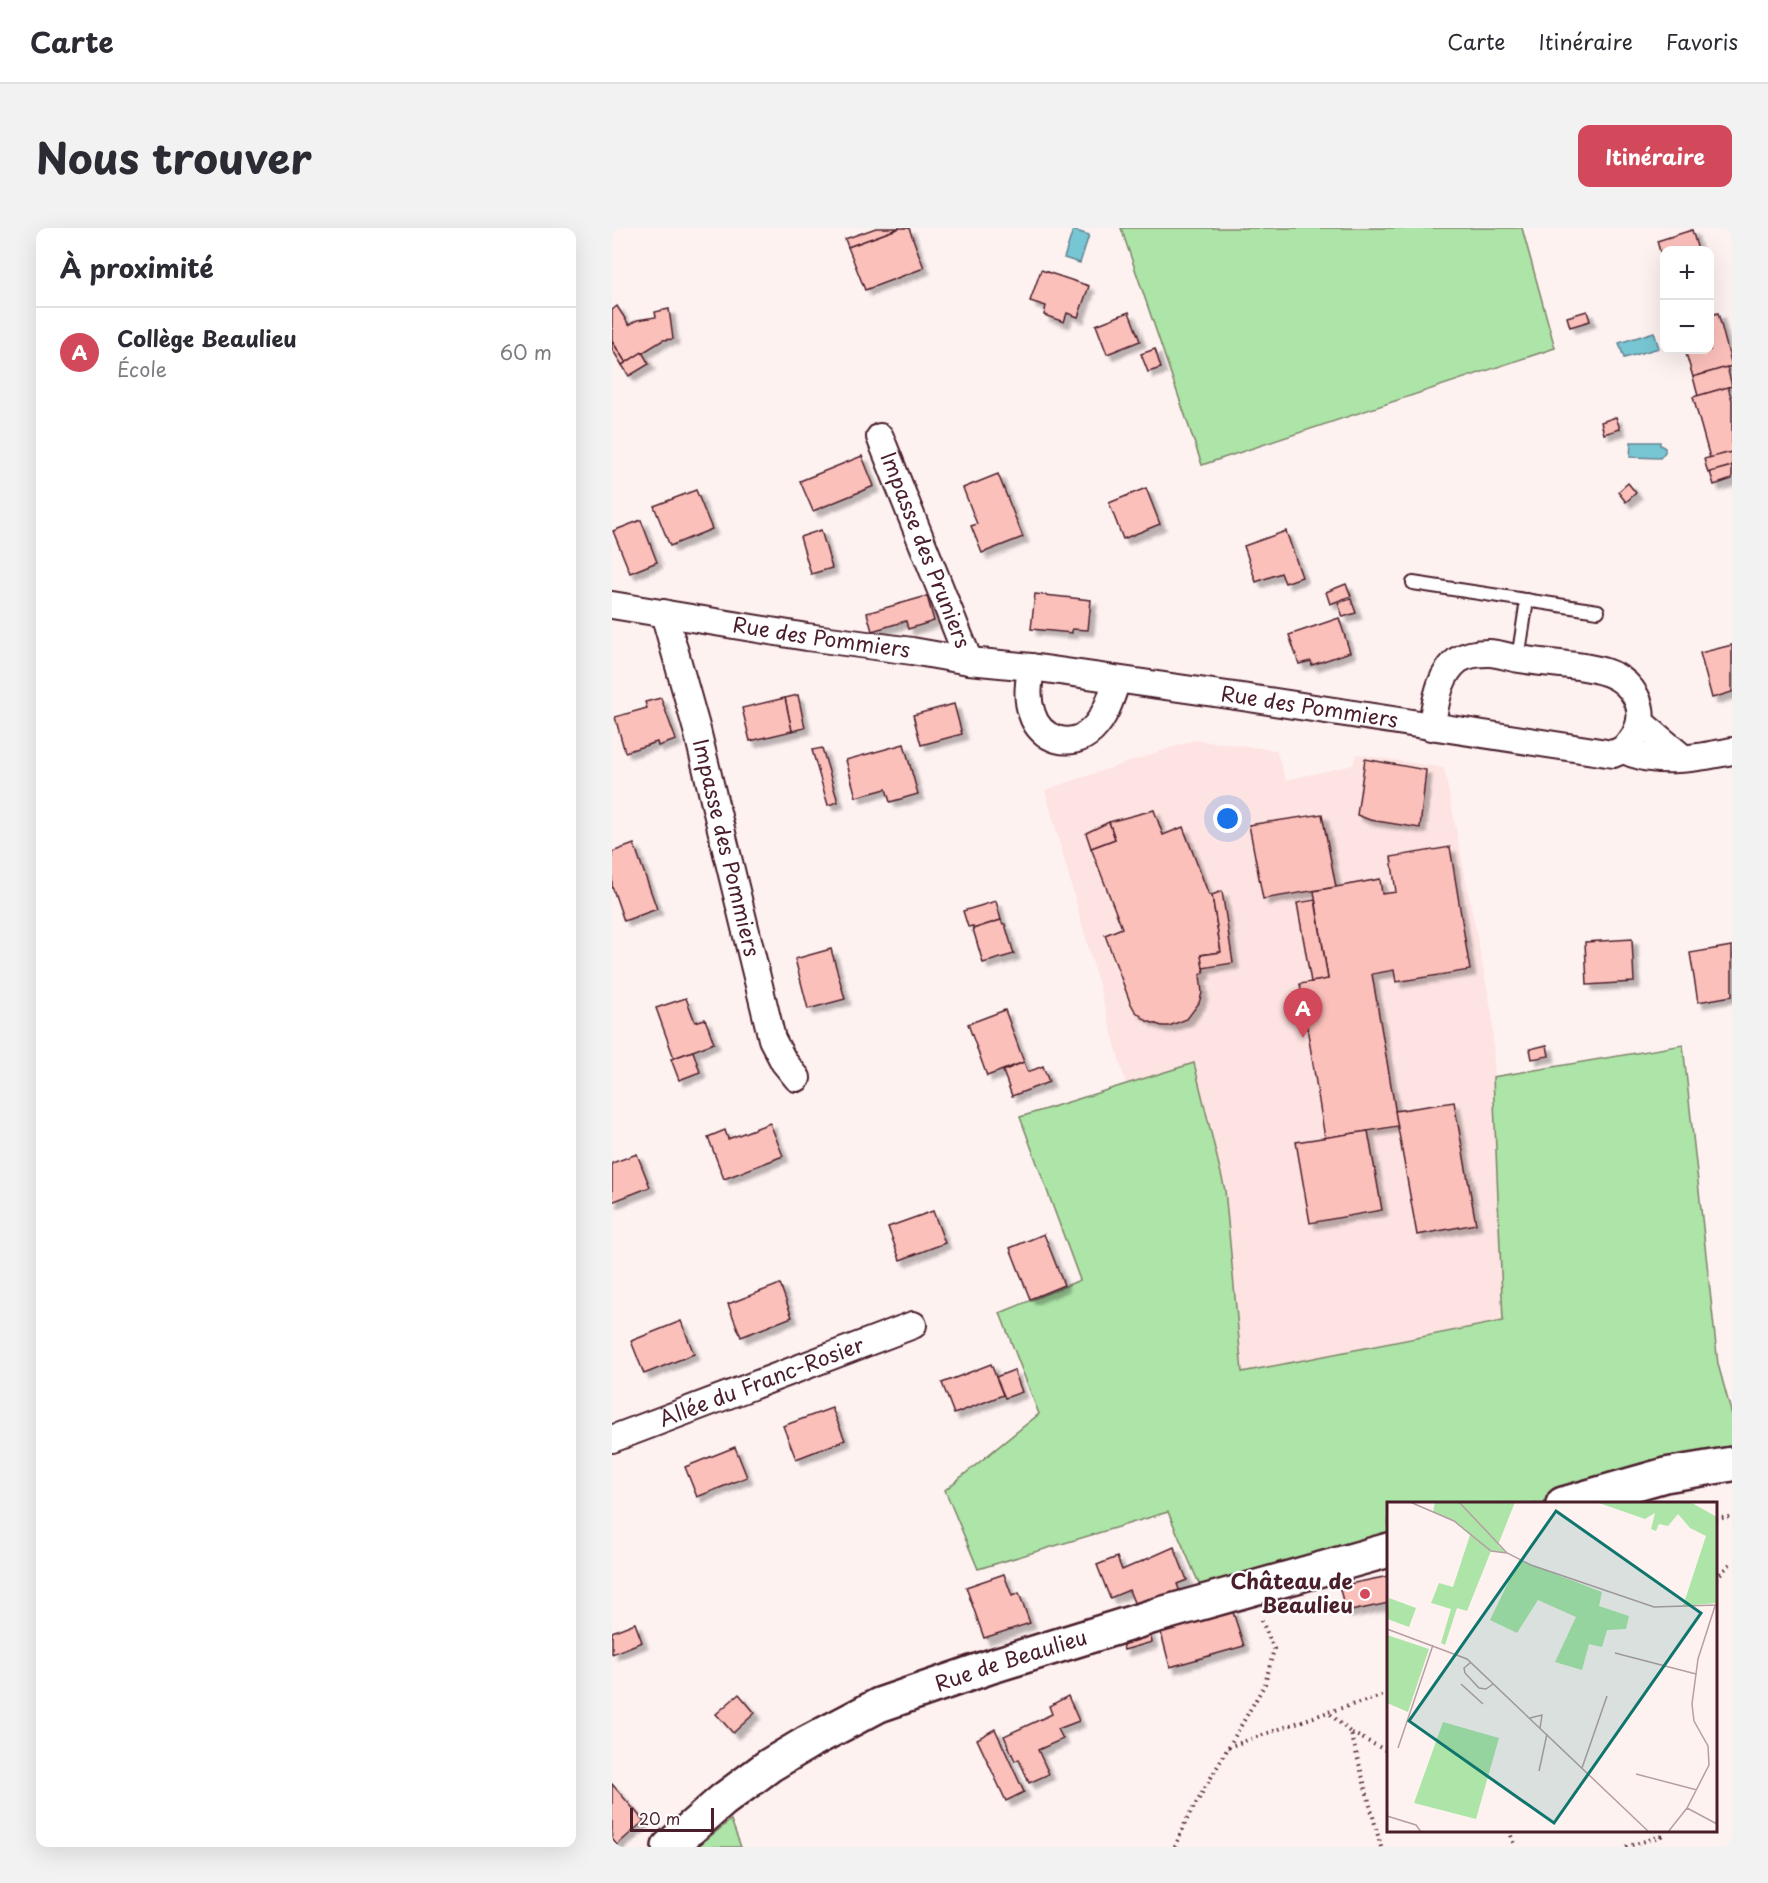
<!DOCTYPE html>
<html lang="fr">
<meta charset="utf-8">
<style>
body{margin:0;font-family:"Playpen Sans",sans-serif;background:#f2f2f3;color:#2b2b33}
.controls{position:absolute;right:18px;top:18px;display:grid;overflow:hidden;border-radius:12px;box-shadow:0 6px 24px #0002}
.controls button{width:54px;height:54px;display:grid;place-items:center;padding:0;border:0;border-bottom:2px solid #e1e1e2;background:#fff;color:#2b2b33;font:30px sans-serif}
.scale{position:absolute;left:18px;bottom:15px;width:84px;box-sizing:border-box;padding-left:6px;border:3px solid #4a1f2b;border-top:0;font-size:16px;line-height:21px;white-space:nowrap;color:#4a1f2b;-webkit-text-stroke:4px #fff;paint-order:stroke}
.you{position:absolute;left:616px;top:591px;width:21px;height:21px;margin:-15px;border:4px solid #fff;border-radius:50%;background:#1a73e8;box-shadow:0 0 0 9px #1a73e833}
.badge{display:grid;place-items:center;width:39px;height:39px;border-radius:50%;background:#d1495b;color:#fff;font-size:20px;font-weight:700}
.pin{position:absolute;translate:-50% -50px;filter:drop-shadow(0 2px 3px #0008)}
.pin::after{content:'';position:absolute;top:32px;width:21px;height:18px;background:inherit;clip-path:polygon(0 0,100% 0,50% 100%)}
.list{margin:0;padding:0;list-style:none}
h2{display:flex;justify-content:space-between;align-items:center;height:78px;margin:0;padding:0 24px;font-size:26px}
h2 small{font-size:20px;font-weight:400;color:#7c7c81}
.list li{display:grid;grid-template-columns:39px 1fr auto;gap:18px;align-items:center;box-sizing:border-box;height:90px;padding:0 24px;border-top:2px solid #e1e1e2}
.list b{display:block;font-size:22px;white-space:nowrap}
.list p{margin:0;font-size:20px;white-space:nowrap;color:#7c7c81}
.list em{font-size:20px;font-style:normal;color:#7c7c81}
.map{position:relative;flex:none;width:1120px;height:1619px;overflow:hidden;border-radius:12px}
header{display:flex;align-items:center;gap:36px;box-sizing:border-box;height:84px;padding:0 30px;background:#fff;border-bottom:2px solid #e1e1e2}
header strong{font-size:28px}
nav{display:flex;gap:33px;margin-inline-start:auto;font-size:21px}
.intro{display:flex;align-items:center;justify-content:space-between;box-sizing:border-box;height:144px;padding:0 36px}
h1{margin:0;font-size:42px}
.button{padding:15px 27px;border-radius:12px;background:#d1495b;color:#fff;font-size:21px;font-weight:700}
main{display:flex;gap:36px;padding:0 36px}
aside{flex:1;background:#fff;border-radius:12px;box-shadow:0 6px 24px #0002}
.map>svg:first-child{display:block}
</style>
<header>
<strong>Carte</strong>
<nav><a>Carte</a><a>Itinéraire</a><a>Favoris</a></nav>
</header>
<div class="intro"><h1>Nous trouver</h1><a class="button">Itinéraire</a></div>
<main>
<aside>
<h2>À proximité<small></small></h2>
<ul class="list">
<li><span class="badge">A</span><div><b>Collège Beaulieu</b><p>École</p></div><em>60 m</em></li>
</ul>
</aside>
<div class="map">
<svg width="1120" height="1619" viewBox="0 0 1120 1619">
<defs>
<filter id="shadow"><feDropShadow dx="5.5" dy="5.5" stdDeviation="1.5" flood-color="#0004"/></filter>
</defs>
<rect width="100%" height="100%" fill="#fef2f1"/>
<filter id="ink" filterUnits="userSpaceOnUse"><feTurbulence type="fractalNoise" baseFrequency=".0167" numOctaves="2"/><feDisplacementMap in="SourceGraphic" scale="12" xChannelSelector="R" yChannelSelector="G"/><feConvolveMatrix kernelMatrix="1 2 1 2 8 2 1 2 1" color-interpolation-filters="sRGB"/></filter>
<g filter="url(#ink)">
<polygon fill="#fde3e1" points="582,512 664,522 674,552 741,537 745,526 832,540 880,785 892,1093 629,1144 613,962 581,835 514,856 433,562"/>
<g fill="#ade4a7" stroke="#7c8269" stroke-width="1.5">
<polygon points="509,0 910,0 943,120 590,237"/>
<polygon points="1071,817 1106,1136 1120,1187 1120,1236 951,1275 777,1276 776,1322 592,1367 556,1284 366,1341 333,1262 427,1186 388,1085 468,1052 408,889 582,835 613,962 630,1144 891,1093 881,849"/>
<polygon points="119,1592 129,1619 85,1619"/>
</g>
<g fill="#77c6d3" stroke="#658390" stroke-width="1.5">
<polygon points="461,2 477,7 468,35 452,30"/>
<polygon points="1042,104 1047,120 1012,130 1007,115"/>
<polygon points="1019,214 1048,214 1048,217 1053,220 1053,224 1048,230 1018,229"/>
</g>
<g fill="#fcc0bb" stroke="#4a1f2b" stroke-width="1.5" filter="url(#shadow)">
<polygon points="264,0 288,0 236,19 233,11"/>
<polygon points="288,0 297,0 312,40 253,62 236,19"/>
<polygon points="1080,2 1086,22 1052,22 1052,38 1045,13"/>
<polygon points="429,42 477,58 466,89 455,85 452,94 432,87 434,78 418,73"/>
<polygon points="5,78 17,97 25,92 44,89 43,84 57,81 61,111 51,112 14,135 0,113 0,82"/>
<polygon points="975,83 978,93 958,99 955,89"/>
<polygon points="517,84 528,113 495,126 484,97"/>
<polygon points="1106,85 1120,138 1081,149 1073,122 1098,122 1098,87"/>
<polygon points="0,113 14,135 10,137 0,121"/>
<polygon points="543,121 549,140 536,144 529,126"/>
<polygon points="30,124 37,136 17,148 10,137"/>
<polygon points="1115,139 1120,158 1086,168 1081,149"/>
<polygon points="1116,159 1120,172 1120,224 1098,230 1081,169"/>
<polygon points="1004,189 1008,201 992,206 989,194"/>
<polygon points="1120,224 1120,238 1096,245 1092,231"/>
<polygon points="250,228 262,258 201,283 188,253"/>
<polygon points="1120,238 1120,251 1102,257 1098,244"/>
<polygon points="386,246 411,309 370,325 359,298 365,296 351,260"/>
<polygon points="1016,255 1024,265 1014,274 1006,264"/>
<polygon points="534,260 548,296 511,311 497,275"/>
<polygon points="84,262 100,301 58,318 42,278"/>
<polygon points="29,292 45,334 18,345 1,303"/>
<polygon points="209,302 220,340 199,346 188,309"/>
<polygon points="674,303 690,349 673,355 669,345 644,354 632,318"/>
<polygon points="734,356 739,368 718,376 714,364"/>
<polygon points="423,366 479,372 476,402 460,401 460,405 419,401"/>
<polygon points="315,368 322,393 296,401 294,393 260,403 255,385"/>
<polygon points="739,371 744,385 731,389 726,375"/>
<polygon points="727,390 738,424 700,437 699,433 687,436 677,407"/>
<polygon points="1120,417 1120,464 1100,470 1088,425"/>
<polygon points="186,467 193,500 180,503 173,470"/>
<polygon points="49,470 64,512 46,518 45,514 13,524 3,489 35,480 33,474"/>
<polygon points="173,470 180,503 138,513 130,480"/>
<polygon points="342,476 350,506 309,517 301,487"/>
<polygon points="292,516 306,566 278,574 274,561 244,569 234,532"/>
<polygon points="210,520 226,574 216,577 200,522"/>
<polygon points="753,531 814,542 808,600 758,592 745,587"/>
<polygon points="542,582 551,607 571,599 597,667 600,667 609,724 589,727 592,745 588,747 590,765 587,775 575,791 557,798 550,798 535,793 523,783 518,774 493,707 510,700 479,620 503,611 497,594"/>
<polygon points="710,586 724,659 651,671 637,597"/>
<polygon points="497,594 503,611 479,620 474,605"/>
<polygon points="22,616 45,681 12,693 0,658 0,624"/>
<polygon points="838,619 858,742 784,754 782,742 760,746 786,898 713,910 688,756 716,751 702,663 768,651 770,666 784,664 779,629"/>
<polygon points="610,663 621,735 591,740 589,727 609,724 600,667"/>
<polygon points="703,672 716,751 699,754 685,675"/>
<polygon points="384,673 389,692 361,701 361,698 356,699 351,683"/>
<polygon points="389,692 391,696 393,696 402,726 371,735 361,701"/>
<polygon points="1020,711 1022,754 975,757 973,714"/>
<polygon points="1120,718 1120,768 1086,774 1078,725"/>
<polygon points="219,721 233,771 196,781 183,731"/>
<polygon points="74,770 83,794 93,791 102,815 62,830 44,780"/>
<polygon points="393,782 412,834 375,848 356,796"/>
<polygon points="935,817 937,828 920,831 918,821"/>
<polygon points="81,823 88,844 67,852 59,831"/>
<polygon points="412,834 416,844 431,838 437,854 400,868 391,843"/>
<polygon points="842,874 864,996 805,1007 783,883"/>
<polygon points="158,895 171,928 112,951 96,909 113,902 116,911"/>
<polygon points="756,903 770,982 698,995 684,914"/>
<polygon points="25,926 38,959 0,974 0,935"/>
<polygon points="321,983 333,1015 288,1032 276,999"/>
<polygon points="432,1006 452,1057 418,1071 398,1020"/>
<polygon points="168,1056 180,1089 129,1109 116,1076"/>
<polygon points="69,1093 82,1126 32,1146 19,1113"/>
<polygon points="379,1136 391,1167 342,1186 330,1155"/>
<polygon points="402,1142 410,1164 393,1170 384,1149"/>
<polygon points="220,1180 233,1212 184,1231 171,1198"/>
<polygon points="123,1219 135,1249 85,1269 73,1239"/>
<polygon points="562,1319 575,1352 565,1356 568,1364 523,1377 517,1362 498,1370 485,1337 505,1329 510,1342"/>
<polygon points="392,1346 400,1368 407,1365 418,1395 372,1410 354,1359"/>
<polygon points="777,1348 777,1375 734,1384 727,1358"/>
<polygon points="620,1381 632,1418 558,1439 548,1401"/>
<polygon points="23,1395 30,1414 0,1426 0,1404"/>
<polygon points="537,1403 540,1414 512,1422 509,1411"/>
<polygon points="127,1466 143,1485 121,1505 104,1486"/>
<polygon points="456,1468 467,1493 446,1501 451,1511 426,1522 437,1546 417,1555 407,1531 403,1533 392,1508 440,1486 437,1478"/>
<polygon points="383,1501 412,1564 394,1573 365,1511"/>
<polygon points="0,1556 32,1593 5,1617 0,1611"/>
</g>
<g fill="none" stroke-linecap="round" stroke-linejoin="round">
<g stroke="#4a1f2b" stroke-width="16">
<g id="lane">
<polyline points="801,355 986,383"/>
<polyline points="906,431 915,372"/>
</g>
</g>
<g stroke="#4a1f2b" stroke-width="30">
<g id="street">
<path id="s1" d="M268 209 357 433"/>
<path id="s2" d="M0 377 195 409 300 423 357 433 419 439 630 469 1001 526C1015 521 1023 511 1027 497 1033 477 1020 457 1003 448 979 436 935 436 908 431 898 430 887 425 877 425 866 425 855 426 846 432 826 447 824 476 819 499"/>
<path id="s3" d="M52 385 85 502 160 811 172 834 185 850"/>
<path d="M419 439C417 455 414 470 420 486 428 512 459 522 480 502 494 488 499 470 505 452"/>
<polyline points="1028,494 1071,530"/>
<path d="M1012 522C1044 538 1086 530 1120 523"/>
<path id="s4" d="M0 1211 301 1097"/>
</g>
</g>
<g stroke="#4a1f2b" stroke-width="38">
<g id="secondary">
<polyline points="951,1276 1053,1247 1120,1236"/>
<path id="s5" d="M57 1619 111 1572 158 1537 195 1515 267 1477 380 1438 542 1388 777 1322"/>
</g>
</g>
<g stroke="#4a1f2b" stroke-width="4" stroke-dasharray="1.5 4.5" stroke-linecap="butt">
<polyline points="1104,1291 1116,1289 1120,1292"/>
<polyline points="1104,1350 1120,1334"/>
<polyline points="740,1505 777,1524"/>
<polyline points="616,1519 716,1484"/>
<polyline points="897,1602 903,1619"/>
<polyline points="563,1619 574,1593 653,1456 662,1421 648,1389"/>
<polyline points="769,1619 739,1505 716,1484 777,1466"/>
<polyline points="1014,1619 1049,1608 1047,1602"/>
</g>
<use href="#lane" stroke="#fff" stroke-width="12"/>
<use href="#street" stroke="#fff" stroke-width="26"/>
<use href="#secondary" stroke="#fff" stroke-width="33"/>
</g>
</g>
<circle fill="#d1495b" stroke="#fff" stroke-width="2" cx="753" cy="1366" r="6"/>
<g text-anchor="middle" stroke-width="4.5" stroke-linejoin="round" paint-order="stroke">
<g font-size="21" fill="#4a1f2b" stroke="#fff">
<text dy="7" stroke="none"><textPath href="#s1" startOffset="122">Impasse des Pruniers</textPath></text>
<text dy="7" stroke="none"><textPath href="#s2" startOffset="212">Rue des Pommiers</textPath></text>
<text dy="7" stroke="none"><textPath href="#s2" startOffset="705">Rue des Pommiers</textPath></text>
<text dy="7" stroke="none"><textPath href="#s3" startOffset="243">Impasse des Pommiers</textPath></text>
<text dy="7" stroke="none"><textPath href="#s4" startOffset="160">Allée du Franc-Rosier</textPath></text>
<text dy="7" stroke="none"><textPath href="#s5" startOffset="394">Rue de Beaulieu</textPath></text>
</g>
<g font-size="21" font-weight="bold" fill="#4a1f2b" stroke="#fff" text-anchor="end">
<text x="741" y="1361">Château de<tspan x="741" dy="24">Beaulieu</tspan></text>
</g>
</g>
<g transform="translate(775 1274)">
<rect width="330" height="330" fill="#fef2f1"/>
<path d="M48 0H128L111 43 120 51 104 49 80 109 70 106 58 143 54 141 64 107 44 101 52 81 66 85 83 33 67 19 46 10ZM303 0 330 15V101L296 104 319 34 303 26 291 12 281 24 272 22 269 29 264 27 268 11 258 17 212 1ZM132 58 215 90 212 104 242 114 239 127 220 128 215 145 202 142 195 168 168 160 189 115 151 98 130 131 103 118ZM2 96 29 106 22 125 0 117ZM0 133 42 147 21 210 0 201ZM56 220 112 236 89 317 27 301Z" fill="#ade4a7"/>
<path fill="none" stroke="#b69ea2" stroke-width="1.5" d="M23 0 67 19 104 49 120 51M72 0 120 51 144 63 267 105 330 103M0 127 80 157 262 330M228 151 309 172M83 161 77 166 78 171 92 186 99 187 106 182M74 182 96 202M143 216 155 213 153 226M11 246 46 143M195 266 220 194M152 269 160 232M249 272 310 288M300 306 330 322M0 314 29 323 34 330M281 330 300 306 322 263 321 244 307 219 305 202 311 157 328 104"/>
<path fill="#0f766e" fill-opacity="0.15" stroke="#0f766e" stroke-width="3" d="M169 9 314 111 167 321 22 219Z"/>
<rect width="330" height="330" fill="none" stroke="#4a1f2b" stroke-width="3"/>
</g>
</svg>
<div class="controls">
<button>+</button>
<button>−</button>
</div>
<div class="scale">20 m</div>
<div class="you"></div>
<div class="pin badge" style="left:691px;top:810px">A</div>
</div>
</main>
